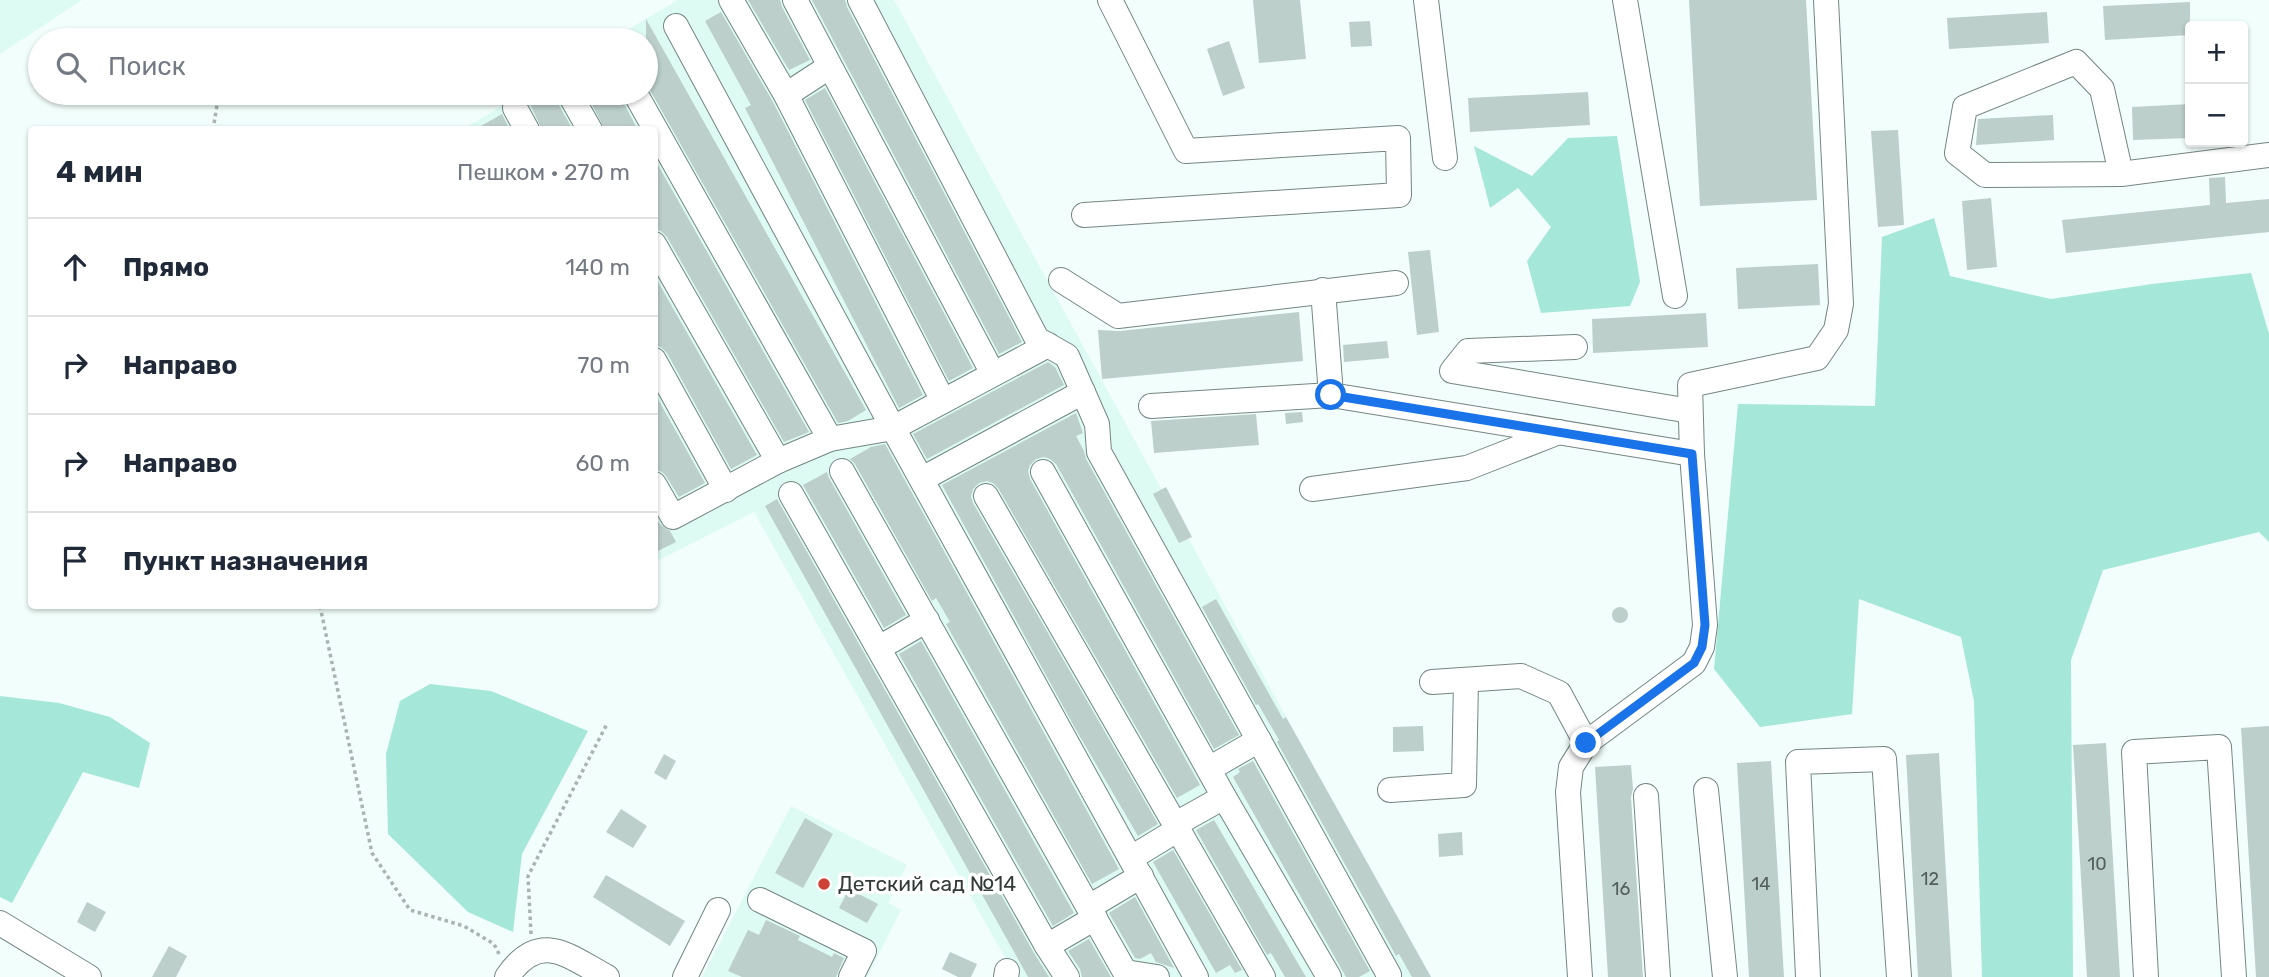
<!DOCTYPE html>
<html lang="ru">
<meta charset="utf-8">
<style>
body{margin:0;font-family:Rubik,sans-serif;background:#f6f6f7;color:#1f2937}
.controls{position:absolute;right:21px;top:21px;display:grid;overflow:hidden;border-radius:7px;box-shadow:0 2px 5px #0004}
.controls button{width:63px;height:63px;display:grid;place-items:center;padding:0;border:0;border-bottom:2px solid #e0e1e3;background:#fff;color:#1f2937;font:35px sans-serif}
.stop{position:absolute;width:21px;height:21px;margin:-16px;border:5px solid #1a73e8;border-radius:50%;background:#fff}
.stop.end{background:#1a73e8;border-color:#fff;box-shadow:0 2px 7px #0008}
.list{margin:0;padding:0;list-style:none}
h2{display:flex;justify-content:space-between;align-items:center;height:91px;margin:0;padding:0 28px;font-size:30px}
h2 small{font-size:23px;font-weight:400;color:#747a83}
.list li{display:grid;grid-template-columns:46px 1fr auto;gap:21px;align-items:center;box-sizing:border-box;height:98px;padding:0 28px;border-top:2px solid #e0e1e3}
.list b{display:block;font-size:26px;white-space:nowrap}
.list em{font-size:23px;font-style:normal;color:#747a83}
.icon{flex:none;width:38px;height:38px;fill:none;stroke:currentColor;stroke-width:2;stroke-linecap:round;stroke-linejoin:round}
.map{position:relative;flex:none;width:2269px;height:977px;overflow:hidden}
.search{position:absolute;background:#fff;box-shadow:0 2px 5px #0004;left:28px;top:28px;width:630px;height:77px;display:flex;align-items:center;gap:18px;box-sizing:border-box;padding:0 24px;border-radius:38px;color:#747a83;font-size:26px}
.panel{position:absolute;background:#fff;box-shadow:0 2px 5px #0004;left:28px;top:126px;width:630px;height:483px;border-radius:7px}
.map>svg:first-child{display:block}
</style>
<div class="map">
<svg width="2269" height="977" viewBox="0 0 2269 977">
<rect width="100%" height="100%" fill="#f2fefb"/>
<g fill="#ddfaf3">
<polygon points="0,0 82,0 0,54"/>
<polygon points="678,0 894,0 1286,717 1431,977 1016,977 754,512 655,562 654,130 462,130 523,93 646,93 646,40 610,40"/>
<polygon points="791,806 907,865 888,903 901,910 867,977 702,977"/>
</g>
<g fill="#a5e7d8">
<polygon points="1617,136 1640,282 1630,306 1541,313 1527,261 1551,227 1518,188 1490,208 1474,146 1532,176 1568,138"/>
<polygon points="1934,218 1950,276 2051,299 2152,284 2251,273 2269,334 2269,542 2259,532 2103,570 2071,660 2073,977 1982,977 1974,701 1961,637 1859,599 1852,714 1760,727 1714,669 1738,404 1875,406 1882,237"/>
<polygon points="430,684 491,691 588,731 522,854 513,932 468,912 388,834 386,754 400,701"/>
<polygon points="0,696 59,703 110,717 150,743 139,788 83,772 12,903 0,897"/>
</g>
<g fill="#bccfca">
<polygon points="748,0 780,0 782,7 810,60 789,70"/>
<polygon points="812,0 845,0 847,7 1022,342 999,354"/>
<polygon points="1253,0 1300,0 1306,59 1259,63"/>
<polygon points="1689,0 1806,0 1817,200 1700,206"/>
<polygon points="2190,2 2190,35 2105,40 2103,6"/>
<polygon points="721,12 773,102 923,395 899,408 745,108 751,105 705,21"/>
<polygon points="2047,12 2049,43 1949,49 1947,18"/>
<polygon points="646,19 866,410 848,421 838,423 646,83"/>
<polygon points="1370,21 1372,46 1351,47 1349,22"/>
<polygon points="1229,41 1245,88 1223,96 1207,49"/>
<polygon points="825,88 973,368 949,381 805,100"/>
<polygon points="1588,92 1590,125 1470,132 1468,98"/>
<polygon points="549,93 554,93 556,100 573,130 542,130 530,104"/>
<polygon points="586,93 620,93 622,100 638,130 605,130"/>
<polygon points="2190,104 2190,138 2133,140 2132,107"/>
<polygon points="502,114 510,130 474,130"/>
<polygon points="2053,115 2054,140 1976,145 1978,119"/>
<polygon points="1898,130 1904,225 1878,227 1871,131"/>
<polygon points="654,158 809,432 784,442 667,237 661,231 654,229"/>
<polygon points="2225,177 2226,203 2269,199 2269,232 2066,253 2062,220 2210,205 2209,178"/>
<polygon points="1991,198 1997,267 1967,270 1962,201"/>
<polygon points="1430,250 1439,332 1417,335 1408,252"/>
<polygon points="1818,264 1820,305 1738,309 1736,268"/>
<polygon points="654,275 757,455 731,469 667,353 661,347 654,345"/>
<polygon points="1299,312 1303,361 1102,379 1098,330 1120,331"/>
<polygon points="1706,313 1708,347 1593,353 1592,319"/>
<polygon points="1387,341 1389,358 1344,362 1343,345"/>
<polygon points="1048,362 1055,367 1064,385 927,459 913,434"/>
<polygon points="654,392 705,483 679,497 666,476 662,472 654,469"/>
<polygon points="1302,412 1303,422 1286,424 1285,413"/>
<polygon points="1076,413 1083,433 1076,436 1084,451 1086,459 1239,735 1214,749 1056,464 1050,459 1044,457 1036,459 1030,465 1028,471 1030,479 1200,785 1177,798 998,488 993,483 987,481 979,483 973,489 971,497 973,503 1158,824 1138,836 1075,728 942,485"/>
<polygon points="1256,414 1259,445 1154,453 1151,421"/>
<polygon points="885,444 1119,869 1092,884 946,624 950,622 936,598 932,601 855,464 850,459 871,447"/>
<polygon points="827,472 829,478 906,615 884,628 803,485"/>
<polygon points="1166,487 1192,537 1179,543 1153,494"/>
<polygon points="777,499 1034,953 1049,977 1028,977 765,506"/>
<polygon points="654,515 661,525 670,531 676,542 654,553"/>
<polygon points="1216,599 1283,719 1286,717 1431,977 1412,977 1399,954 1396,956 1277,742 1279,740 1258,704 1256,705 1202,607"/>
<circle cx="1620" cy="615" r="8"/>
<polygon points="921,641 1074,913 1053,926 899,654"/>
<polygon points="1423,726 1424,751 1393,752 1393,727"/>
<polygon points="2269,726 2269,977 2256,977 2241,728"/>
<polygon points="2106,743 2120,977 2087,977 2073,745"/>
<polygon points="1939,753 1952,977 1918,977 1906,755"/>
<polygon points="664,754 676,761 666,780 654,773"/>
<polygon points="1253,761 1370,971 1359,977 1346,977 1233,777 1240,772 1238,769"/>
<polygon points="1771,761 1784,977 1749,977 1737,763"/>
<polygon points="1631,765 1633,789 1631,797 1643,977 1608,977 1595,767"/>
<polygon points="621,809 647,826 633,848 606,832"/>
<polygon points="805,818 833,834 803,888 775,873"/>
<polygon points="1214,820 1306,977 1285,977 1271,953 1267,955 1196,830"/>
<polygon points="1462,832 1463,855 1439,857 1438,834"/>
<polygon points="1173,850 1242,970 1235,973 1230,965 1216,973 1153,862"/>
<polygon points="606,875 685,921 670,946 593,897"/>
<polygon points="849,889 878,904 867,923 839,908"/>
<polygon points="1135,897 1174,968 1156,962 1151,953 1140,959 1135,958 1109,913"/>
<polygon points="87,902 106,912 95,932 77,922"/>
<polygon points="766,920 800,936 798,940 832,957 834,953 844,958 836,977 742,977 728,971 748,930 759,935"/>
<polygon points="1089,939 1111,977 1082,977 1080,969 1068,951"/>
<polygon points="169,946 187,956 176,977 152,977"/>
<polygon points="950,952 977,964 971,977 958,977 942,969"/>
</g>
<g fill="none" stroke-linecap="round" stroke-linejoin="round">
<g stroke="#748682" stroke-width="26">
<g id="minor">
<polyline points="731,0 786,95 943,401"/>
<polyline points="795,0 993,374"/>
<polyline points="860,0 1037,339 1067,356 1097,424 1099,452 1389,975 1388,977"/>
<polyline points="1426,0 1445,158"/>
<polyline points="1625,0 1675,296"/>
<polyline points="676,26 893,428 1196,977"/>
<polyline points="569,93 590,130"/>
<polyline points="635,93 830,439"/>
<polyline points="786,95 829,67"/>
<polyline points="515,108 527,130"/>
<polyline points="2121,174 2102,89 2076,62 1965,107 1957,153 1985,175 2121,174 2269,155"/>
<polyline points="1084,215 1399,195 1398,138 1186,151 1110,0"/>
<polyline points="654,244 778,461"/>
<polyline points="1061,280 1118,316 1396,283"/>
<polyline points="1323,290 1331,395 1692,454"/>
<polyline points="1575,347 1468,351 1452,371 1690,411"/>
<polyline points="654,360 726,490"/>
<polyline points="1151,406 1331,395"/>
<polyline points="842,471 1125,972 1157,977"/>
<polyline points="1043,472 1224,797 1329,977"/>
<polyline points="922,479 1083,392"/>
<polyline points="654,484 673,517 778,461 830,439 893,428 1048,345"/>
<polyline points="1312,489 1467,468 1559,432"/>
<polyline points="791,494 1047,946 1067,977"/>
<polyline points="986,496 1263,977"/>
<polyline points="879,648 927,620"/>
<polyline points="1432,682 1521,676 1559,693 1586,743"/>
<polyline points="1209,769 1259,740"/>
<polyline points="1390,790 1464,785 1466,680"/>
<polyline points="1706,790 1725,977"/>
<polyline points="1646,796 1658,977"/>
<polyline points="1174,825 1224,797"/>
<polyline points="1131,858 1177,830"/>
<polyline points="760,900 864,951 851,977"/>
<polyline points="1089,907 1141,876"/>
<polyline points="0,923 89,977"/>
<polyline points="1047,946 1095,918"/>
<path d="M507 977C540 929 568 956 607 977"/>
<polyline points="685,977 718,910"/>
<polyline points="1006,977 1007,971"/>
<polyline points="1580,977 1568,792 1571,767 1586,743 1694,663 1702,647 1705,625 1692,454 1690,385 1817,358 1836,330 1841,304 1826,0"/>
<polyline points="1808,977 1798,762 1884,759 1899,977"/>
<polyline points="2146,977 2134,752 2219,747 2234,977"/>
</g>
</g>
<g stroke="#a9b3b1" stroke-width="3.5" stroke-dasharray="3.5 3.5" stroke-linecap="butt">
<polyline points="213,130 217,105"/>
<polyline points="320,606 372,853 410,910 464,926 494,944 500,956"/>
<polyline points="531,934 528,876 607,724"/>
</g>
<use href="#minor" stroke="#fff" stroke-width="24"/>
</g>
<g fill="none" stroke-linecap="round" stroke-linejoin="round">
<polyline stroke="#1a73e8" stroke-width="9" points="1331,395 1692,454 1705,625 1702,647 1694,663 1586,743"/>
</g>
<circle fill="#cf4134" stroke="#fff" stroke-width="2.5" cx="824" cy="884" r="7"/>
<g text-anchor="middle" stroke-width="7" stroke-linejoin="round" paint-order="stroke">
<g font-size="18" fill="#55605d">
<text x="2097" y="870">10</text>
<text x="1930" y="885">12</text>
<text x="1761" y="890">14</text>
<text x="1621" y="895">16</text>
</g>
<g font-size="21" fill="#333b39" stroke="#fff" text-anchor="start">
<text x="838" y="891">Детский сад №14</text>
</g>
</g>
</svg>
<div class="controls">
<button>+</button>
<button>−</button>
</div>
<div class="stop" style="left:1331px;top:395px"></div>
<div class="stop end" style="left:1586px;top:743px"></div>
<div class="search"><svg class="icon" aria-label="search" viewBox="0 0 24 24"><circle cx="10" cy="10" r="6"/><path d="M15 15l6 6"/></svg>Поиск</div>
<section class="panel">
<h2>4 мин<small>Пешком · 270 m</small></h2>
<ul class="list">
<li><svg class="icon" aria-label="ahead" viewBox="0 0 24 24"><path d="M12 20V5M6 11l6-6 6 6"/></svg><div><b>Прямо</b></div><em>140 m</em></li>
<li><svg class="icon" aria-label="right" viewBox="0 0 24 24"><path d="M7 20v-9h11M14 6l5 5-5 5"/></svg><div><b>Направо</b></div><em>70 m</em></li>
<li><svg class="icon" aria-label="right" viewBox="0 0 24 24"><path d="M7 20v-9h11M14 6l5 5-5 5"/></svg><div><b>Направо</b></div><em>60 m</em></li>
<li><svg class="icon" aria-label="arrive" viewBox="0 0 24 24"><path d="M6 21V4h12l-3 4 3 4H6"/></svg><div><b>Пункт назначения</b></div></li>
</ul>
</section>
</div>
